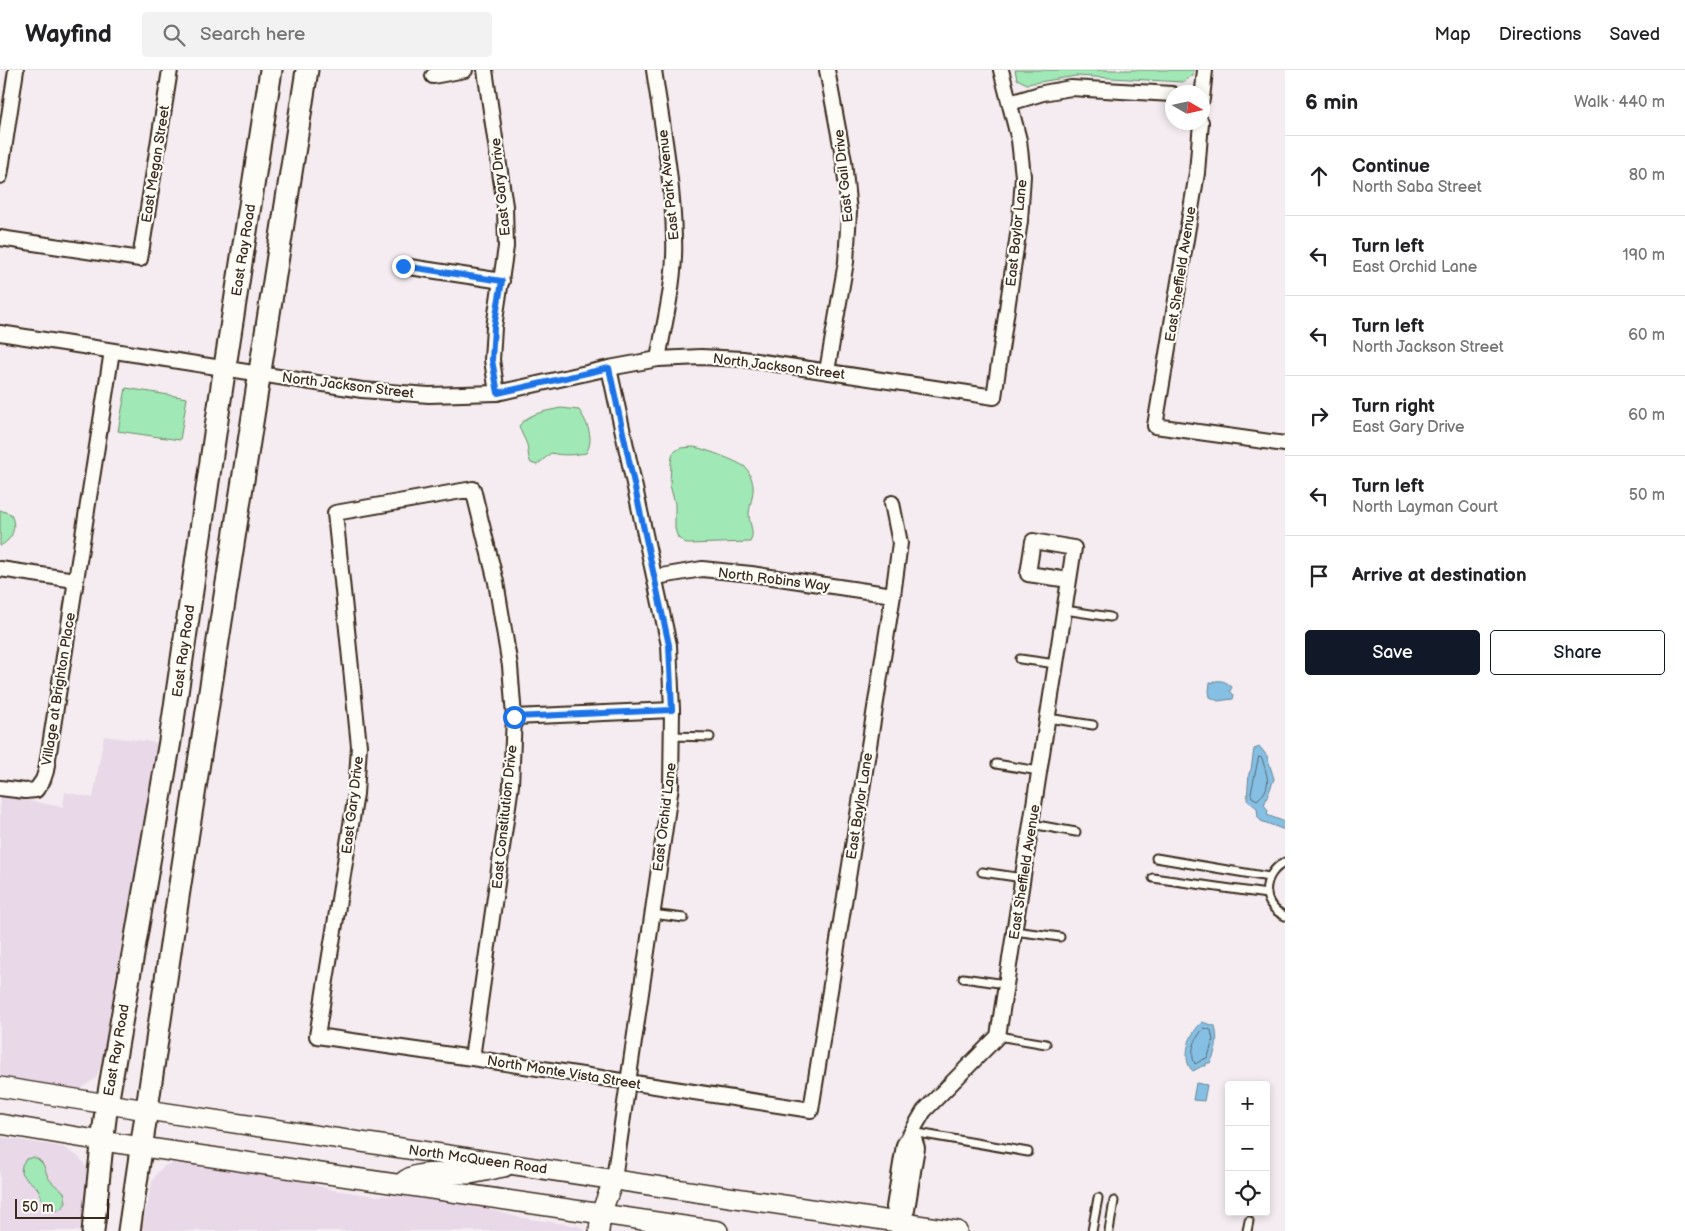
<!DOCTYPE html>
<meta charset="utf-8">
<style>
body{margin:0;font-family:"Balsamiq Sans",sans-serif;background:#f2f2f2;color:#202124}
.controls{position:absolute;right:15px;bottom:15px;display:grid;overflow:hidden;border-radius:5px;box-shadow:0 2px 8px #0003}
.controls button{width:45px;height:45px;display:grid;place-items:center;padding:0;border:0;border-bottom:1px solid #e0e0e0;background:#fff;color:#202124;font:25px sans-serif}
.compass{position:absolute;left:1165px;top:15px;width:45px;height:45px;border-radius:50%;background:#fff;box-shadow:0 2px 8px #0003;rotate:99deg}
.scale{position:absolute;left:15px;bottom:12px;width:94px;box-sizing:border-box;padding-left:5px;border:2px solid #3b2a1e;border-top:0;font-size:14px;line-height:18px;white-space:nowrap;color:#3b2a1e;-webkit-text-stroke:4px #fdfcf7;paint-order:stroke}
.stop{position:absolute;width:15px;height:15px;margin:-11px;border:4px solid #1a73e8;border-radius:50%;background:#fff}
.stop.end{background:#1a73e8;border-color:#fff;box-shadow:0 1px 5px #0008}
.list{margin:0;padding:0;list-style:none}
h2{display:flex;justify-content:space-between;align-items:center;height:65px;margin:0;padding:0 20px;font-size:21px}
h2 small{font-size:16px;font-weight:400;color:#757577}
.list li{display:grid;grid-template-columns:32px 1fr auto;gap:15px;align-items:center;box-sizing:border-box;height:80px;padding:0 20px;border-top:1px solid #e0e0e0}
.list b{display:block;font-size:19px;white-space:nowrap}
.list p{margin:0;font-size:16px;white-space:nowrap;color:#757577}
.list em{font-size:16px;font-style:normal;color:#757577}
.actions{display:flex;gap:10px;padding:15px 20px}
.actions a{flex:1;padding:11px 0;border:1px solid #111827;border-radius:5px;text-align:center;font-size:18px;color:#111827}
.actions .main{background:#111827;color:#fff}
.icon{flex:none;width:28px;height:28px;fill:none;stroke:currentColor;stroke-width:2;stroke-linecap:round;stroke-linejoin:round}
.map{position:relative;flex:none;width:1285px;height:1161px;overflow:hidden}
header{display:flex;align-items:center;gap:30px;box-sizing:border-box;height:70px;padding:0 25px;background:#fff;border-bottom:1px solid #e0e0e0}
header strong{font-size:24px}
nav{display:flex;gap:28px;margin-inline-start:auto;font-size:18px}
.search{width:350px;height:45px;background:#f2f2f2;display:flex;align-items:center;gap:12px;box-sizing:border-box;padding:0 18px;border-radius:5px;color:#757577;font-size:19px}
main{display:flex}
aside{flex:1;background:#fff}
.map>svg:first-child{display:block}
</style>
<header>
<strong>Wayfind</strong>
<div class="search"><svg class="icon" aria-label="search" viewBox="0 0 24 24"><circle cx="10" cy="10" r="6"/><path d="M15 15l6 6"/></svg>Search here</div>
<nav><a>Map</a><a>Directions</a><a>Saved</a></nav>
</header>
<main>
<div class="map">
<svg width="1285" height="1161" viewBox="0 0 1285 1161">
<rect width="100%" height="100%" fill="#f4ecf0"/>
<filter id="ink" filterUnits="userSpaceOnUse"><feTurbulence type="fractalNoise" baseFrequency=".02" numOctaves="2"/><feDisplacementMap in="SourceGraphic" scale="10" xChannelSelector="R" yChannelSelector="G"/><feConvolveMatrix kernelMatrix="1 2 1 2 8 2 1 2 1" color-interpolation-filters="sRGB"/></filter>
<g filter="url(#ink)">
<g fill="#e9d8e8">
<polygon points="104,666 159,673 140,792 122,870 102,991 96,1008 81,1018 68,1020 37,1014 0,1005 0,726 63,737 65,722 93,728"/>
<polygon points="0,1067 63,1077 80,1088 89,1101 91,1115 79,1161 0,1161"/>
<polygon points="182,1090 276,1104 333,1120 376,1126 416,1125 464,1132 517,1147 578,1156 585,1161 142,1161 152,1112 157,1103 164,1096"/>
</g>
<g fill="#a0e8b5" stroke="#6e896a">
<polygon points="1015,0 1194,0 1193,5 1183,12 1076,6 1027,14 1017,9"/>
<polygon points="126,318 187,328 180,370 118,361"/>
<path d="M561 338 579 340C587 352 595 369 586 383 573 385 564 386 551 383L537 395 531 393C527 386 529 379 526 372 523 366 521 362 519 356 528 343 547 341 561 338Z"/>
<path d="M693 377C703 378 737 391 745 397 749 401 752 409 753 415 754 425 749 436 749 446 750 456 755 463 750 472L688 474 678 468 675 459V434L670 415 671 392 673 383 680 378Z"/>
<path d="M0 440 11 444C17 458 13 469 0 476Z"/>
<path d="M34 1087C45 1092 44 1098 48 1107 52 1114 58 1117 64 1122L66 1133C61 1141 50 1145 44 1134 41 1129 41 1124 38 1119 33 1113 26 1110 21 1103L22 1095 26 1089Z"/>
</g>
<g fill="#85c0e4" stroke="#678495">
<path d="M1216 611C1222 610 1227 612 1232 617L1230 621 1234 625 1233 629 1218 631 1210 627 1209 621 1210 613Z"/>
<polygon points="1260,677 1267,686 1274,709 1264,735 1268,740 1267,745 1285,752 1285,760 1261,751 1258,747 1257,738 1247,730 1249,703 1251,700 1254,679"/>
<path d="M1202 952 1215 956C1218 969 1217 980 1210 993H1206V996H1202L1193 1001C1183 993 1187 972 1194 962 1196 959 1199 955 1202 952Z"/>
<polygon points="1196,1013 1207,1015 1204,1031 1193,1030"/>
</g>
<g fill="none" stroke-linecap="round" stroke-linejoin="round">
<g stroke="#59666d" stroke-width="1">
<path d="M1259 687 1262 688C1266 704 1274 717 1257 730L1252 727 1251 724Z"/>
<path d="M1204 958 1211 960 1213 970 1208 987 1195 994C1189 982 1195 968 1204 958Z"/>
</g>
<g stroke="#3b2a1e" stroke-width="11">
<g id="lane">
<polyline points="1065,540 1110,547"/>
<polyline points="1020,589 1056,594"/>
<polyline points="1048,648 1093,655"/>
<polyline points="672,666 710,667"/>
<polyline points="996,694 1039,701"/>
<polyline points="1031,754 1076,762"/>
<polyline points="1156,788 1269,807"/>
<path d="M1285 792C1262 804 1259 834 1285 846"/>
<polyline points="982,802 1023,808"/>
<polyline points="1153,808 1267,824"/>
<polyline points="652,844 684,848"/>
<polyline points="1014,861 1060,867"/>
<polyline points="963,908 1006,914"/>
<polyline points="998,966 1046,974"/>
<polyline points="912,1062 1028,1082"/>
<polyline points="1092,1161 1098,1128"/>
<polyline points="1109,1161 1114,1131"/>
<polyline points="1247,1161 1249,1151"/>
</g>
</g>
<g stroke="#3b2a1e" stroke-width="18">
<g id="street">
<polyline points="485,0 505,136 506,177 494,257 492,290 497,323"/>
<path d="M654 0C662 55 673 111 674 168 676 207 665 250 658 289"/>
<polyline points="433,6 465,0"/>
<polyline points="1202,29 1205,0"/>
<polyline points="1010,33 1043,23 1071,18 1172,24"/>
<polyline points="1201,52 1197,103 1155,356 1285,374"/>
<polyline points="0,106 16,0"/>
<polyline points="0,168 140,189 170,0"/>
<polyline points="403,196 502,211"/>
<polyline points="0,263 362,320 429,325 497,323 609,298 658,289 701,287 743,289 994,327 1020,151 1023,106 1019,70 1001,0"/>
<polyline points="609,298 669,575 672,640 671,716 614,1109"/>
<polyline points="827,301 846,192 849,142 844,91 827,0"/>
<polyline points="0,499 75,510"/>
<polyline points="656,507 702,499 751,504 893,525"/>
<polyline points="514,647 672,640"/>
<polyline points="0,718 25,721 36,720 43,710 46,701 112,281"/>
<polyline points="472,988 511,715 514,647 510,596 496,512 473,419 335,443 359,676 356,724 317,966 472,988 811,1040 893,525 900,473 892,433"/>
<polyline points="899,1152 907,1140 914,1095 917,1078 912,1062"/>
<polyline points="898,1160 899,1152 894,1137 904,1075 924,1041 998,966 1074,478 1033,471 1028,504 1069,510"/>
</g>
</g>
<g stroke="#3b2a1e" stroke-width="22">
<g id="secondary">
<polyline points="0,1017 107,1034 957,1161"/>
<polyline points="0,1054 102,1071 718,1161"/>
<path d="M402 1113C416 1098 449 1105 468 1104 480 1103 492 1099 504 1097"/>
<polyline points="599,1161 601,1143 614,1109"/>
</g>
</g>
<g stroke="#3b2a1e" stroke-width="25">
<g id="primary">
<path d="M93 1161C98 1119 101 1076 107 1034L170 671 222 316 271 0"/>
<polyline points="129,1161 178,827 307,0"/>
</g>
</g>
<use href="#lane" stroke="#fdfcf7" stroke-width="7"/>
<use href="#street" stroke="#fdfcf7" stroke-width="14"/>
<use href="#secondary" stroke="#fdfcf7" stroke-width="19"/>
<use href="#primary" stroke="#fdfcf7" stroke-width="21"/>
</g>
</g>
<g fill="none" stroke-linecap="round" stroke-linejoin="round" filter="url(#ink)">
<polyline stroke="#1a73e8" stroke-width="6" points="403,196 502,211 494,257 492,290 498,323 609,298 669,575 672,640 514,647"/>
</g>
<g text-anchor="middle" stroke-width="4.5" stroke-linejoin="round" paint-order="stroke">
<g font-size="14" fill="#3b2a1e" stroke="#fdfcf7">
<text transform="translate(155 94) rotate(-81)" y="5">East Megan Street</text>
<text transform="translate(843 106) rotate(-96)" y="5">East Gail Drive</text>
<text transform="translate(668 115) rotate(-96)" y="5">East Park Avenue</text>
<text transform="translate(500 117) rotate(-96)" y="5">East Gary Drive</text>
<text transform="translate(1016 163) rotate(-84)" y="5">East Baylor Lane</text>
<text transform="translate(243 180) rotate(-81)" y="5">East Ray Road</text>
<text transform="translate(1180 204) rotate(-81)" y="5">East Sheffield Avenue</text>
<text transform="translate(779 296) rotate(7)" y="5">North Jackson Street</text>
<text transform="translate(348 315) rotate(7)" y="5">North Jackson Street</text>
<text transform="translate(774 509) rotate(7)" y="5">North Robins Way</text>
<text transform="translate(183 581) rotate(-82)" y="5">East Ray Road</text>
<text transform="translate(58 619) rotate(-81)" y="5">Village at Brighton Place</text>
<text transform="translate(352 735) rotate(-83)" y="5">East Gary Drive</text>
<text transform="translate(859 736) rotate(-81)" y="5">East Baylor Lane</text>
<text transform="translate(504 747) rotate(-84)" y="5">East Constitution Drive</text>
<text transform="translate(664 747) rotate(-83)" y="5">East Orchid Lane</text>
<text transform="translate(1024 802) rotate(-81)" y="5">East Sheffield Avenue</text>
<text transform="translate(116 980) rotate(-80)" y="5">East Ray Road</text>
<text transform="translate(564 1002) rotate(9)" y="5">North Monte Vista Street</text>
<text transform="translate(478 1089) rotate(8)" y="5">North McQueen Road</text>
</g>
</g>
</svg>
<div class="controls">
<button>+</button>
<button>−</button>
<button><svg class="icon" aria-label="locate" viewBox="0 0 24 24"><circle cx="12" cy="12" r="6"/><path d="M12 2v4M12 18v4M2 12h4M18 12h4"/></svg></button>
</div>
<svg class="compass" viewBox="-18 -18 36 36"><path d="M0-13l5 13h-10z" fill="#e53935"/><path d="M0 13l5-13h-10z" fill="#757577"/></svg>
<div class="scale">50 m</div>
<div class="stop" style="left:514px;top:647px"></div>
<div class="stop end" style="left:403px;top:196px"></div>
</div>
<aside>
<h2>6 min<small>Walk · 440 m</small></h2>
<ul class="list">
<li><svg class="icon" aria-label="ahead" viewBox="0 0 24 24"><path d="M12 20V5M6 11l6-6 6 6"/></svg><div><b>Continue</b><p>North Saba Street</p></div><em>80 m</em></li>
<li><svg class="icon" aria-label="left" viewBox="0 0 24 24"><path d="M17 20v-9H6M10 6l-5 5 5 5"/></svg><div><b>Turn left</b><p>East Orchid Lane</p></div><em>190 m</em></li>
<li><svg class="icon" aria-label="left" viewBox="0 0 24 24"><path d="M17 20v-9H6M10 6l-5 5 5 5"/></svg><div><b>Turn left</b><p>North Jackson Street</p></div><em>60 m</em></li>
<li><svg class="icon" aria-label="right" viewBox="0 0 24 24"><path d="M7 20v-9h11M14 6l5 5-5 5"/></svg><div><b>Turn right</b><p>East Gary Drive</p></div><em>60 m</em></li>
<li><svg class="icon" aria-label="left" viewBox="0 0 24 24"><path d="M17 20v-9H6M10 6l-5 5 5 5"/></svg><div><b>Turn left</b><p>North Layman Court</p></div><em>50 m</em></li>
<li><svg class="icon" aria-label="arrive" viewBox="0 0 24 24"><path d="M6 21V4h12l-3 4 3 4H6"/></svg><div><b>Arrive at destination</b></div></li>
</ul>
<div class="actions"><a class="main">Save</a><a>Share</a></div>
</aside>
</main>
